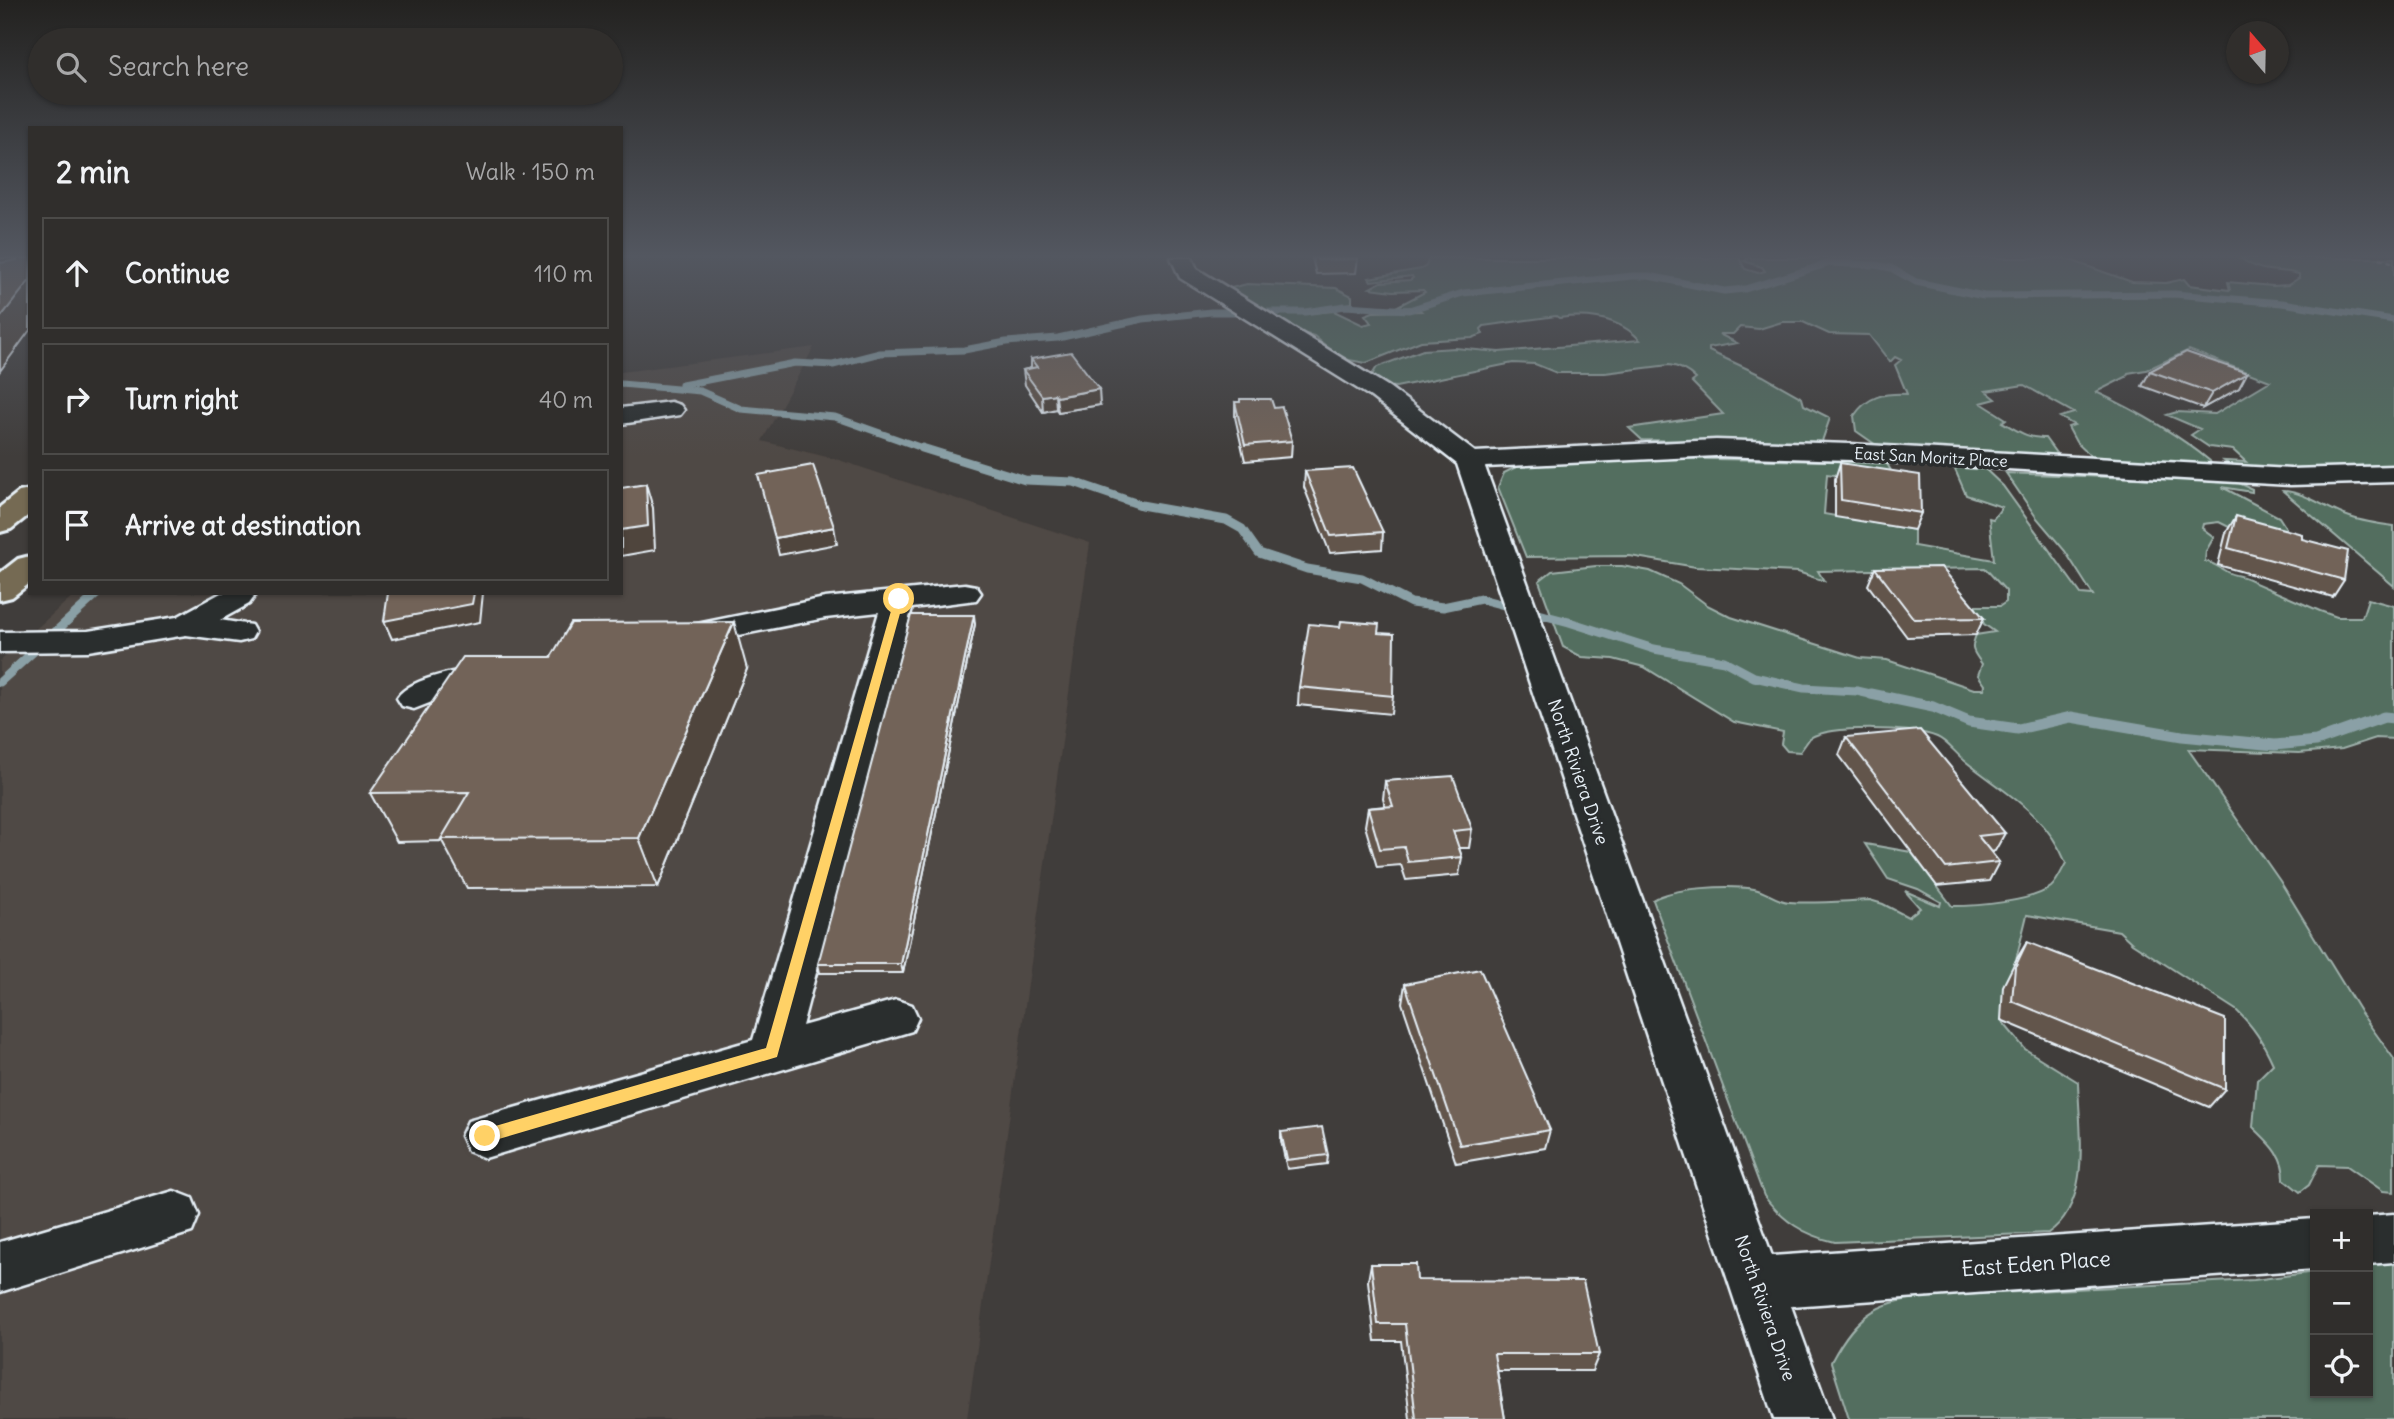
<!DOCTYPE html>
<meta charset="utf-8">
<style>
body{margin:0;font-family:Delius,sans-serif;background:#3c3a38;color:#f1f3f6}
.controls{position:absolute;right:21px;bottom:21px;display:grid;overflow:hidden;border-radius:0px;box-shadow:0 2px 5px #0004}
.controls button{width:63px;height:63px;display:grid;place-items:center;padding:0;border:0;border-bottom:2px solid #4b4a48;background:#302e2c;color:#f1f3f6;font:35px sans-serif}
.compass{position:absolute;left:2226px;top:21px;width:63px;height:63px;border-radius:50%;background:#302e2c;box-shadow:0 2px 5px #0004;rotate:340deg}
.stop{position:absolute;width:21px;height:21px;margin:-16px;border:5px solid #ffd166;border-radius:50%;background:#fff}
.stop.end{background:#ffd166;border-color:#fff;box-shadow:0 2px 7px #0008}
.list{margin:0;padding:0;list-style:none}
h2{display:flex;justify-content:space-between;align-items:center;height:91px;margin:0;padding:0 28px;font-size:30px}
h2 small{font-size:23px;font-weight:400;color:#a8a8a9}
.list li{display:grid;grid-template-columns:46px 1fr auto;gap:21px;align-items:center;box-sizing:border-box;height:112px;margin:0 14px 14px;padding:0 14px;border:2px solid #4b4a48;border-radius:0px}
.list b{display:block;font-size:26px;white-space:nowrap}
.list em{font-size:23px;font-style:normal;color:#a8a8a9}
.icon{flex:none;width:38px;height:38px;fill:none;stroke:currentColor;stroke-width:2;stroke-linecap:round;stroke-linejoin:round}
.map{position:relative;flex:none;width:2394px;height:1419px;overflow:hidden}
.search{position:absolute;background:#302e2c;box-shadow:0 2px 5px #0004;left:28px;top:28px;width:595px;height:77px;display:flex;align-items:center;gap:18px;box-sizing:border-box;padding:0 24px;border-radius:38px;color:#a8a8a9;font-size:26px}
.panel{position:absolute;background:#302e2c;box-shadow:0 2px 5px #0004;left:28px;top:126px;width:595px;height:469px;border-radius:0px}
.map>svg:first-child{display:block}
</style>
<div class="map">
<svg width="2394" height="1419" viewBox="0 0 2394 1419">
<rect width="100%" height="100%" fill="#403d3b"/>
<filter id="ink" filterUnits="userSpaceOnUse"><feTurbulence type="fractalNoise" baseFrequency=".0143" numOctaves="2"/><feDisplacementMap in="SourceGraphic" scale="14" xChannelSelector="R" yChannelSelector="G"/><feConvolveMatrix kernelMatrix="1 2 1 2 8 2 1 2 1" color-interpolation-filters="sRGB"/></filter>
<g filter="url(#ink)">
<polygon fill="#4f4844" points="814,347 762,441 839,460 1090,543 967,1419 0,1419 0,661 76,593 621,593 621,372"/>
<g fill="#536e5e" stroke="#9eb0ab" stroke-width="2">
<path d="M1429 258H1739L1745 269 1758 273 1765 271 1762 267 1744 261 1749 258H2064L2132 282 2166 283 2184 279 2189 285 2230 290 2228 282 2273 286 2288 285 2299 278V274C2271 267 2267 276 2240 258H2394V466L2300 471 2231 466 2224 461 2246 462 2233 450 2209 447 2191 435 2200 429 2167 415 2177 412 2215 414 2270 381 2189 350 2146 370 2128 373 2126 377 2096 392C2137 411 2175 432 2210 461L2211 464 2207 466 2096 461 2076 442 2068 427 2074 425 2060 417 2074 413 2024 385 1986 391 1996 399 1981 403 2006 419 2002 422C2017 430 2028 439 2045 438L2058 456 2056 458 1879 447 1856 431 1854 416C1867 396 1884 393 1907 394L1895 365 1901 360 1895 357 1890 362 1869 335 1829 334 1803 322H1782L1759 329 1740 327 1733 334H1719L1737 343 1709 348V351L1763 376 1802 398 1804 405 1830 418 1821 444 1642 440 1629 428 1723 414 1692 382 1696 379C1689 372 1679 366 1669 365L1605 373H1557L1535 364 1513 363 1396 387 1384 386 1370 378 1377 367 1423 350 1455 348 1499 352 1640 340C1619 318 1588 314 1559 318L1556 316 1484 326 1481 329 1483 334 1472 338 1421 341 1366 363 1349 360 1338 356 1314 336 1294 331 1231 288 1247 284 1336 288 1352 296V303L1310 310 1313 313 1334 311 1363 325 1371 323 1365 315 1373 312 1421 311 1416 307 1394 308 1425 292 1423 290 1393 291 1370 288 1381 282 1410 280 1413 278 1412 276 1371 281 1369 278 1421 269 1426 266Z"/>
<path d="M1653 458 1886 462 1893 474 1867 479 1827 474 1824 514 1914 530V546L1994 560 1989 518 1993 519 2002 507 1966 495 1953 465 1984 468 2003 486 2081 594 2093 595 2065 551 2036 517 2006 473 2237 482 2252 489V492L2222 487 2279 517 2286 528 2275 536 2233 529 2219 522 2203 524 2202 528 2214 537 2206 551 2205 561C2215 564 2219 567 2227 572 2236 577 2246 575 2255 583L2320 611 2337 617H2362L2368 599 2394 606V739L2376 738 2342 749 2299 753 2188 749 2280 881 2361 1013 2394 1059V1192L2383 1191 2347 1166 2319 1165 2309 1185 2300 1192 2284 1179C2284 1154 2269 1143 2253 1127L2257 1080 2273 1064C2263 1042 2254 1027 2236 1010L2132 943 2119 931 2027 915 2001 1020 2025 1049 2078 1082C2079 1130 2093 1202 2048 1233L1835 1242C1804 1235 1783 1221 1764 1196L1653 900C1674 887 1730 885 1754 889 1766 891 1776 901 1789 902 1816 904 1844 901 1870 900L1883 904 1908 917 1920 908 1905 891 1940 906 1941 902 1918 889 1888 879 1865 844 1911 852 1952 906C1976 906 2032 902 2051 887 2057 882 2062 870 2066 863 2045 812 2006 794 1965 761 1956 754 1947 741 1937 737 1912 727 1832 725 1810 738L1800 752 1787 751 1781 744 1783 732 1734 722 1644 667 1613 659 1582 657 1563 647 1539 581 1552 571 1596 566H1622L1650 571 1679 584 1707 605 1731 617 1860 658 1887 660 1974 689H1984L1985 685 1978 675 1982 664C1973 651 1970 650 1976 635L1995 632 1984 624 1975 606H2000L2006 602V591L1985 568 1818 571 1824 581 1798 572 1696 567 1630 556 1526 557 1498 487 1504 473 1524 463Z"/>
<path d="M2283 491C2304 491 2328 510 2350 517 2364 522 2379 524 2394 526V586Z"/>
<path d="M2394 1262V1419H1849L1831 1362C1858 1311 1880 1300 1937 1296L2254 1280 2315 1272V1393H2368V1265Z"/>
</g>
<g fill="none" stroke-linecap="round" stroke-linejoin="round">
<g stroke="#8aa0a6" stroke-width="7">
<polyline points="621,384 700,391 741,409 835,417 928,450"/>
<polyline points="682,385 795,363 833,365 880,353 964,350 1006,342 1058,338 1143,319 1211,312 1305,312 1345,306 1409,310 1463,293 1633,276 1649,276 1724,291 1745,289 1830,263 1876,265 1891,268 1916,282 1984,296 2174,294 2282,303 2394,320"/>
</g>
<g stroke="#8aa0a6" stroke-width="9">
<polyline points="922,448 1025,480 1074,482 1141,505 1226,520 1242,529 1259,553 1307,569 1362,578 1411,603 1443,607 1481,599 1569,622 1654,649 1724,661 1754,677 1804,688 1857,691 1879,696"/>
<polyline points="0,682 98,593"/>
</g>
<polyline stroke="#8aa0a6" stroke-width="11" points="1871,694 1933,707 1969,722 2018,729 2071,717 2182,736 2275,745 2316,741 2384,717 2394,718"/>
<g stroke="#e8f1f8" stroke-width="5">
<g id="minor">
<polygon points="1171,258 1192,258 1197,269 1389,387 1475,452 1716,440 1850,444 2290,469 2394,466 2394,482 2290,485 1850,460 1716,456 1485,467 1772,1256 2315,1219 2315,1269 1791,1306 1832,1419 1774,1419 1457,464 1371,397 1180,278"/>
<polygon points="671,402 680,405 684,410 680,415 621,424 621,408"/>
<polygon points="965,584 976,586 981,593 976,600 912,608 802,1026 896,1000 912,1005 918,1018 912,1031 485,1158 468,1151 461,1136 468,1121 753,1040 879,612 825,618 689,645 677,642 673,635 677,628 825,598"/>
<polygon points="221,593 251,593 254,597 249,604 220,620 251,625 255,632 251,639 239,642 186,635 88,651 0,652 0,632 88,631 177,617"/>
<path d="M490 664 502 668 507 675 502 682 450 695 414 709 402 706 397 698C411 676 465 670 490 664Z"/>
<polygon points="174,1191 192,1198 199,1215 192,1232 0,1292 0,1242"/>
<polygon points="2394,1214 2394,1262 2368,1264 2368,1216"/>
</g>
</g>
<g stroke="#e8f1f8" stroke-width="6">
<g id="highway">
<polygon points="30,490 30,514 11,529 0,532 0,507 19,492"/>
<polygon points="30,556 30,583 12,597 0,600 0,573 18,559"/>
</g>
</g>
<polyline stroke="#e8f1f8" stroke-width="2.5" stroke-dasharray="4.5 3.5" stroke-linecap="butt" points="2380,258 2394,263"/>
<use href="#minor" fill="#2a2d2e" fill-rule="evenodd"/>
<use href="#highway" fill="#746b52" fill-rule="evenodd"/>
</g>
<g fill="#62554c" stroke="#e8f1f8" stroke-width="2">
<polygon points="1312,258 1358,258 1356,273 1316,274"/>
<polygon points="1031,359 1100,405 1058,412 1056,409 1043,412 1025,385 1023,370 1031,368"/>
<polygon points="2150,371 2247,373 2239,388 2203,408 2142,386"/>
<polygon points="1235,402 1274,408 1292,441 1291,457 1245,461 1235,417"/>
<polygon points="1840,463 1921,513 1914,530 1835,517 1835,479"/>
<polygon points="1305,471 1383,532 1382,549 1330,553 1304,487"/>
<polygon points="2236,516 2344,580 2333,597 2218,565 2226,533"/>
<polygon points="1875,568 1984,618 1976,635 1907,637 1868,585"/>
<polygon points="975,624 903,973 820,973 818,964"/>
<polygon points="1378,633 1393,696 1391,714 1298,705 1299,687"/>
<polygon points="747,669 658,887 467,888 442,841 397,842 370,793"/>
<polygon points="1846,737 2005,833 1995,851 1991,852 1999,862 1989,881 1937,886 1839,755"/>
<polygon points="1385,781 1472,829 1469,848 1459,848 1462,857 1459,875 1406,880 1401,865 1377,867 1365,826 1368,808 1385,806 1383,799"/>
<polygon points="2027,942 2225,1089 2209,1107 2001,1020 2003,986 2016,960"/>
<polygon points="1405,984 1550,1130 1545,1148 1456,1163 1402,1003"/>
<polygon points="1281,1132 1328,1155 1327,1164 1287,1169 1281,1141"/>
<polygon points="1371,1264 1417,1280 1599,1354 1592,1371 1497,1371 1505,1419 1410,1419 1401,1341 1375,1341 1368,1281"/>
</g>
<g fill="#50453e" stroke="#e8f1f8" stroke-width="2">
<polygon points="0,258 21,258 0,277"/>
<polygon points="30,280 30,330 0,371 0,318"/>
<polygon points="2247,373 2239,388 2203,408 2212,393"/>
<polygon points="1099,389 1100,405 1058,412 1056,397"/>
<polygon points="1055,394 1056,409 1043,412 1042,396"/>
<polygon points="646,484 653,508 655,550 621,556 621,530"/>
<polygon points="834,527 837,544 779,555 775,538"/>
<polygon points="474,593 483,593 480,622 392,639 384,621"/>
<polygon points="974,615 975,624 903,973 901,964"/>
<polygon points="734,622 747,669 658,887 639,838"/>
</g>
<g fill="#726358" stroke="#e8f1f8" stroke-width="2">
<polygon points="17,258 30,258 30,280 0,318 0,263 17,260"/>
<polygon points="1316,258 1357,258 1357,259 1317,260"/>
<polygon points="1071,352 1099,389 1056,397 1055,394 1042,396 1023,370 1037,367 1031,359"/>
<polygon points="2186,352 2247,373 2212,393 2150,371"/>
<polygon points="1240,399 1271,399 1274,408 1282,407 1292,441 1245,445 1235,402 1240,402"/>
<polygon points="1840,463 1920,475 1921,513 1841,500"/>
<polygon points="813,465 834,527 775,538 758,475"/>
<polygon points="1353,468 1383,532 1331,536 1305,471"/>
<polygon points="646,484 648,526 621,530 621,488"/>
<polygon points="2236,516 2302,534 2302,539 2348,551 2344,580 2228,548"/>
<polygon points="1941,567 1984,618 1914,619 1875,568"/>
<polygon points="388,593 474,593 472,604 384,621"/>
<polygon points="911,615 974,615 901,964 818,964"/>
<polygon points="1341,621 1379,624 1378,633 1394,634 1393,696 1299,687 1309,624 1340,627"/>
<polygon points="734,622 639,838 441,839 469,792 370,793 463,657 551,657 571,623"/>
<polygon points="1920,730 2005,833 1978,836 1999,862 1946,868 1846,737"/>
<polygon points="1453,776 1472,829 1453,831 1462,857 1408,862 1404,847 1380,849 1368,808 1393,806 1385,781"/>
<polygon points="2027,942 2225,1019 2225,1089 2012,1001 2015,967"/>
<polygon points="1480,969 1550,1130 1460,1145 1405,984"/>
<polygon points="1322,1127 1328,1155 1287,1160 1281,1132"/>
<polygon points="1371,1264 1416,1264 1417,1280 1583,1281 1599,1354 1494,1354 1505,1419 1416,1419 1405,1324 1378,1324"/>
</g>
</g>
<linearGradient id="sky" x2="0" y2="1"><stop stop-color="#232220"/><stop offset="0.56" stop-color="#535760"/><stop offset="1" stop-color="#535760" stop-opacity="0"/></linearGradient>
<rect width="2394" height="457" fill="url(#sky)"/>
<polygon fill="#ffd166" points="895,597 904,599 777,1057 485,1143 480,1141 478,1136 480,1131 485,1129 766,1048"/>
<g text-anchor="middle" stroke-width="7" stroke-linejoin="round" paint-order="stroke">
<g font-size="16" fill="#e8f1f8" stroke="#2a2d2e">
<text transform="translate(1931 457) rotate(3)" y="6">East San Moritz Place</text>
</g>
<g font-size="18" fill="#e8f1f8" stroke="#2a2d2e">
<text transform="translate(1578 772) rotate(71)" y="6">North Riviera Drive</text>
<text transform="translate(1765 1308) rotate(71)" y="6">North Riviera Drive</text>
</g>
<g font-size="21" fill="#e8f1f8" stroke="#2a2d2e">
<text transform="translate(2036 1264) rotate(-4)" y="7">East Eden Place</text>
</g>
</g>
</svg>
<div class="controls">
<button>+</button>
<button>−</button>
<button><svg class="icon" aria-label="locate" viewBox="0 0 24 24"><circle cx="12" cy="12" r="6"/><path d="M12 2v4M12 18v4M2 12h4M18 12h4"/></svg></button>
</div>
<svg class="compass" viewBox="-18 -18 36 36"><path d="M0-13l5 13h-10z" fill="#e53935"/><path d="M0 13l5-13h-10z" fill="#a8a8a9"/></svg>
<div class="stop" style="left:899px;top:599px"></div>
<div class="stop end" style="left:485px;top:1136px"></div>
<div class="search"><svg class="icon" aria-label="search" viewBox="0 0 24 24"><circle cx="10" cy="10" r="6"/><path d="M15 15l6 6"/></svg>Search here</div>
<section class="panel">
<h2>2 min<small>Walk · 150 m</small></h2>
<ul class="list">
<li><svg class="icon" aria-label="ahead" viewBox="0 0 24 24"><path d="M12 20V5M6 11l6-6 6 6"/></svg><div><b>Continue</b></div><em>110 m</em></li>
<li><svg class="icon" aria-label="right" viewBox="0 0 24 24"><path d="M7 20v-9h11M14 6l5 5-5 5"/></svg><div><b>Turn right</b></div><em>40 m</em></li>
<li><svg class="icon" aria-label="arrive" viewBox="0 0 24 24"><path d="M6 21V4h12l-3 4 3 4H6"/></svg><div><b>Arrive at destination</b></div></li>
</ul>
</section>
</div>
